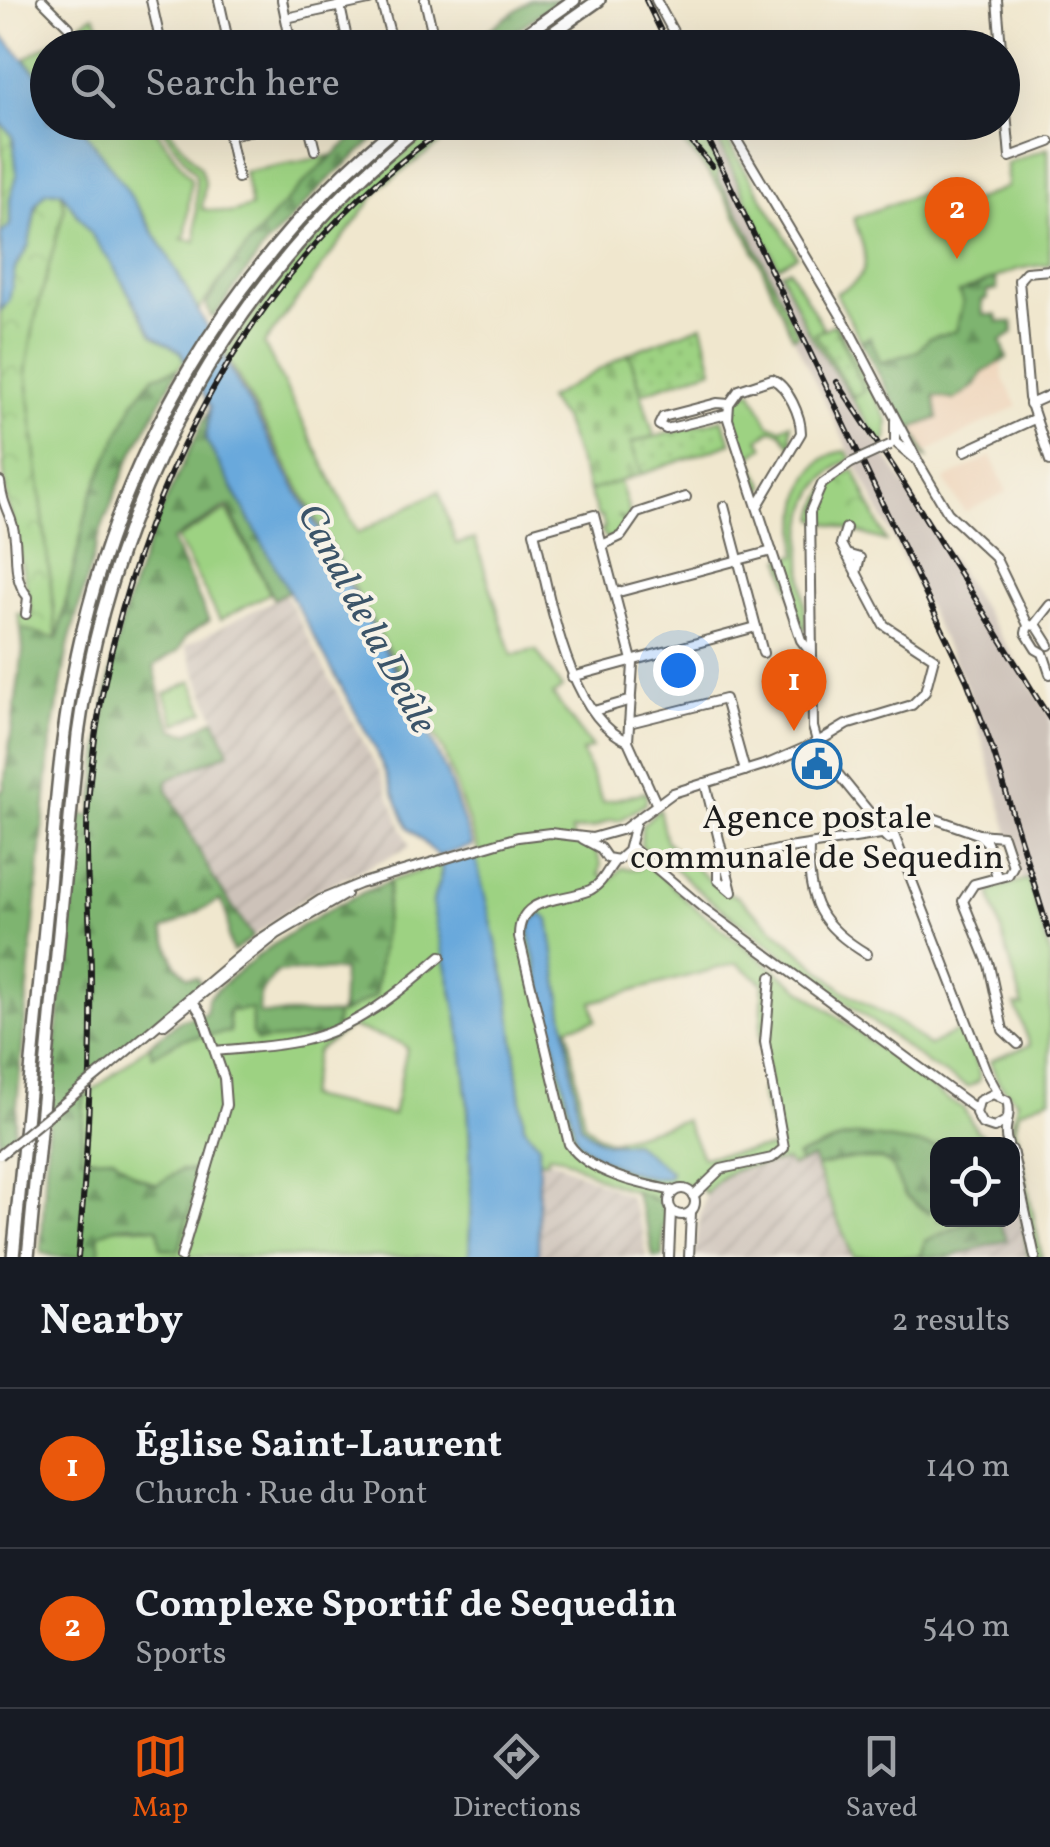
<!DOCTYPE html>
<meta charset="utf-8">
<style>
body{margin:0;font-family:Vollkorn,serif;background:#20242c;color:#f1f3f6}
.controls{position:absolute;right:30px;bottom:30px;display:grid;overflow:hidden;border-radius:20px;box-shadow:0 10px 40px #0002}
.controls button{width:90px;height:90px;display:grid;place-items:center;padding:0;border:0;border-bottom:2px solid #363941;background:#171b24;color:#f1f3f6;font:50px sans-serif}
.you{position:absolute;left:678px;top:670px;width:35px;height:35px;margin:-25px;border:8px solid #fff;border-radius:50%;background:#1a73e8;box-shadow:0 0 0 15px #1a73e833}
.badge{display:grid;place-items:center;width:65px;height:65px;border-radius:50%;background:#ea580c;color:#fff;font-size:32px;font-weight:700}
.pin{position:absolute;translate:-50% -82px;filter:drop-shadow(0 2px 5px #0008)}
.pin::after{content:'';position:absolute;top:52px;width:35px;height:30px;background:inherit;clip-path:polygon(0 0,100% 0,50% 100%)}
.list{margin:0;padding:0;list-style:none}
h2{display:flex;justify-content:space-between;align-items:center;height:130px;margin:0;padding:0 40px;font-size:42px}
h2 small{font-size:32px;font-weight:400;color:#9ea1a6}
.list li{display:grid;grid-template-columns:65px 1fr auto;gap:30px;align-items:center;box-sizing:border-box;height:160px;padding:0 40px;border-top:2px solid #363941}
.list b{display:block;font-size:38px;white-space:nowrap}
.list p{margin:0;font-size:32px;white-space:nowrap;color:#9ea1a6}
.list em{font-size:32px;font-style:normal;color:#9ea1a6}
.icon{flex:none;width:55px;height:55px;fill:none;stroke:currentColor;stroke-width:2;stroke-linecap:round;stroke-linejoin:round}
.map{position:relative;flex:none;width:1050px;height:1257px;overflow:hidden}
.search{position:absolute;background:#171b24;box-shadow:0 10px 40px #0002;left:30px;right:30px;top:30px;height:110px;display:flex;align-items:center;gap:25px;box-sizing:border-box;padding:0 35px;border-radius:55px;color:#9ea1a6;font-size:38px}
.sheet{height:450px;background:#171b24}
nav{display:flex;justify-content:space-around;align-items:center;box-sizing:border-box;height:140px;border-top:2px solid #363941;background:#171b24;font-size:28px;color:#9ea1a6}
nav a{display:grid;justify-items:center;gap:5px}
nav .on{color:#ea580c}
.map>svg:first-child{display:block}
</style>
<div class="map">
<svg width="1050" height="1257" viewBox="0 0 1050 1257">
<defs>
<pattern id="industrial-furrows" width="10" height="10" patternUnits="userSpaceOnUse" patternTransform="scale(2.5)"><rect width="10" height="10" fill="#cdc2b9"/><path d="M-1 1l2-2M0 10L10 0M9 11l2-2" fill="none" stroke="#afa69e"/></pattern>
<pattern id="forest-firs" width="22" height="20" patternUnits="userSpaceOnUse" patternTransform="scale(2.5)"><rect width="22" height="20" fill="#7eb470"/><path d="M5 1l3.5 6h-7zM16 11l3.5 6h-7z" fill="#66925b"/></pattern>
<pattern id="cemetery-stones" width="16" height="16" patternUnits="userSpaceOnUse" patternTransform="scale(2.5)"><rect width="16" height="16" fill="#9dd282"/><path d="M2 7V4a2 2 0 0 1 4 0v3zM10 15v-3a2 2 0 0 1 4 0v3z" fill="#87b470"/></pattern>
<pattern id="park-crowns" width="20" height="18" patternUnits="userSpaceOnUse" patternTransform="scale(2.5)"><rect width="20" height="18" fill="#9dd282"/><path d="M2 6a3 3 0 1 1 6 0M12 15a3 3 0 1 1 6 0" fill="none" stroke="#87b470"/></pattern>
<pattern id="garden-dots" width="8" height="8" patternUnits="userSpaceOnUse" patternTransform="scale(2.5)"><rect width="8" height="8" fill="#9dd282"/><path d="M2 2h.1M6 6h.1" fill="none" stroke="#87b470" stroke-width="1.8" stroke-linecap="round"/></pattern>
</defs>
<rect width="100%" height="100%" fill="#f7f3e8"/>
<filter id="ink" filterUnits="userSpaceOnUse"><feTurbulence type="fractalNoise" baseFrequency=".01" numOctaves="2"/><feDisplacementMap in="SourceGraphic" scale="20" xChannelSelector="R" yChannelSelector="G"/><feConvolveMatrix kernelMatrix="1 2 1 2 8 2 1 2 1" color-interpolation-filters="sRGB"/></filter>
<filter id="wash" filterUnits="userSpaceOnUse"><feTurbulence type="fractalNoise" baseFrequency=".0048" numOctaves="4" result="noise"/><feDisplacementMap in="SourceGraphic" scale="40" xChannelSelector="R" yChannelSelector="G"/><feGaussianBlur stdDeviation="2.25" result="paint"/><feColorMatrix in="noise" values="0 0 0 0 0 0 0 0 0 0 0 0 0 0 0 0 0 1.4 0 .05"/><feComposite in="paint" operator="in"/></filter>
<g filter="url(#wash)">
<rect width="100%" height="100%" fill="#f0e7ce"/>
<g fill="#efd6bc">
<polygon points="1001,361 1003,379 1018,406 925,453 894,390"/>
<polygon points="991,456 1007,492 965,512 944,480"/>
</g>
<g fill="url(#industrial-furrows)">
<polygon points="285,594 380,773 410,847 306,896 253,937 213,878 167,789 167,780 229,752 185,646"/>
<polygon points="813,1158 853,1257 695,1257 700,1216 706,1194 718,1177 729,1172"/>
<polygon points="552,1160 629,1196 643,1231 647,1257 538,1257 539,1161"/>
<polygon points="1018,1189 1028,1257 950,1257 1006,1240 998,1220 1012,1220 1013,1191"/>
</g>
<polygon fill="#cdc2b9" points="698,123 710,123 807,330 1050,715 1050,955 1028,880 1022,880 968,690 793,337 798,334 743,220 718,179 717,163"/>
<g fill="#9dd282" stroke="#5c774f" stroke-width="2.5" fill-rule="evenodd">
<polygon points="94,15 112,47 48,48 47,85 25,59"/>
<polygon points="79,123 151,123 191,179 186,234 182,239 196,241 196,175 158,123 164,123 201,169 205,182 202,209 231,213 251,207 244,172 330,156 231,266 198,311 146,219"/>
<path d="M441 123H468L382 186 264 344 358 533 439 491 456 544 475 539 512 655 536 650 562 688 553 695 592 748 582 752 603 802 645 792 647 795 645 804 620 820H610L593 828 572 831 574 842 593 844 601 864 599 875 611 879 621 868 639 869 642 864 660 874 688 902 779 973 948 1100 963 1108 977 1131 996 1144 1010 1137 1017 1101 998 1082 990 1061 1030 1045 1015 1005 1023 1006 990 893 996 888 1028 879 1050 955V1098L1019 1111 1015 1128 1042 1257H1028L1012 1144H938L937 1147 859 1135 841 1139 798 1156 800 1163 791 1166 787 1161C753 1167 727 1164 706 1194L696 1184 668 1187 661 1202 603 1180 562 1157 548 1155V1160L539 1161V1145L524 1126 508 991 475 859V855L479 853 444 752 225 353C286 265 356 187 441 123ZM737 963 763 983 760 1043 768 1079 761 1093 777 1147 702 1157 685 1120 611 1141 597 1135 584 1123 568 1027 596 1020 592 1002Z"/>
<path d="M659 123H676L698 139 700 136 693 123H698L717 163 718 179 743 220 798 334 793 337C758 261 728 174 659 123Z"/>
<polygon points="710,123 717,123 797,256 778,266"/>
<path d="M1048 148 1050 264 1018 269 960 292 963 301 956 332 930 338 918 351 880 363 870 338 861 341 836 293C878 275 865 255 854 218L927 191 937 216 1007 187V163Z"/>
<polygon points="61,191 112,264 153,335 181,352 185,359 178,369 154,376 90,498 57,639 26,370 35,319 64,209"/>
<polygon points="789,269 824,329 815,334 864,390 834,324 836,323 888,421 887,439 881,443 807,330 781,272"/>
<polygon points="751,390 769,425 781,428 791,423 791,438 794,441 791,446 781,432 771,430 759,439 764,447 749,458 765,486 761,491 756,490 732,416 738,397"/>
<path d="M846 451 851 459C785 490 804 569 806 628L803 631 781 559 797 555C796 519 798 455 846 451Z"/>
<polygon points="620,481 630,515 626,520 617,516 625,522 625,526 618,535 607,540 601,530 605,528 602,517 598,517 589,491"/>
<polygon points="227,510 270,593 220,620 177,539"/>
<polygon points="192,681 205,711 176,724 164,694"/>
<polygon points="659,809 666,841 719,889 738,897 843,990 901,1024 929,1046 963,1028 979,1072 979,1081 968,1087 931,1066 706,897 672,866 641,846 642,825"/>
<path d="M441 864C444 879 431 893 433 908 440 946 452 982 458 1020 471 1099 472 1177 469 1257H100L98 1235 110 1227 159 1228 199 1172 181 1170 157 1185 134 1175 113 1157 81 1159 84 1098 150 1044 152 1056 182 1039 230 1032 228 1011 252 1009V1034L334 1035 337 1014 375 996 390 881ZM350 1027 401 1043 407 1048 393 1115 307 1097 317 1051Z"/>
<polygon points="848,1159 881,1159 890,1164 905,1195 928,1213 937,1203 938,1220 974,1220 925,1241 922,1254 917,1257 853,1257 816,1167"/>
</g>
<g fill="url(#forest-firs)" stroke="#4d6846" stroke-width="2.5">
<polygon points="530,0 559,0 493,47 465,47"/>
<path d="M371 123H393L324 184 263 249 214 317H211L206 304C250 236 307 174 371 123Z"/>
<polygon points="996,278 997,290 987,291 987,299 982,300 983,315 997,315 998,322 1013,322 1013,333 1001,341 1007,358 982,373 976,385 954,400 934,396 938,418 912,428 928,458 923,457 861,341 870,337 881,363 918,351 929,338 956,331 963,302 959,293"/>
<polygon points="178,369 128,462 101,530 69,642 51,743 14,1137 0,1149 0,791 3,791 23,650 21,628 58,638 90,498 134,401 154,376"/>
<path d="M209 410 206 440 289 591 274 599 228 506 172 540 209 621 186 636 179 650 154 666 163 708 174 730 188 733 215 719 229 752 167 780V789L213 878 253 937 233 952C223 933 234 923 220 900L163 930 175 963 187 977H197L201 985 85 1080 81 1158 113 1157 134 1175 156 1185 181 1170 199 1171 179 1251 161 1248 158 1228C137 1225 117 1222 98 1235L100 1257H58L41 1253 49 1106 80 814 92 816C100 752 105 687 121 625 141 550 175 479 209 410Z"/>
<path d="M390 881 375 996 341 1014 343 970 276 972 260 995 259 1014H337L334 1035 257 1041 252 1034V1009L228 1011 230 1032 183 1039 152 1056 150 1044 182 1019 206 1013 208 998C262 948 322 908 390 881Z"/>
<polygon points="859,1135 937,1147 937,1203 929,1213 905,1195 890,1164 881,1159 848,1159 816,1167 813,1158 800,1163 797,1157 841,1139"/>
<polygon points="634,1191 661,1202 669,1222 664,1224 663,1257 653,1257 648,1229"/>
<polygon points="974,1220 998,1220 1007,1240 950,1257 917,1257 922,1254 925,1241"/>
</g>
<polygon fill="url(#cemetery-stones)" stroke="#5c774f" stroke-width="2.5" points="629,353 654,436 631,443 642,474 589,491 563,419 547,399"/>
<g fill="url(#park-crowns)" stroke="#5c774f" stroke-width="2.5">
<polygon points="0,122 13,136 17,175 10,199 10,226 6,229 0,259 3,165"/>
<path d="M61 191 64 209 35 319 26 370 57 639 21 628 18 614H32L11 515C0 493 0 348 0 311 12 302 8 288 13 274 18 262 26 250 30 237 36 220 32 205 46 192Z"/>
<path d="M854 469 886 541 815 519C818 494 833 480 854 469Z"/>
</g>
<g fill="url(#garden-dots)" stroke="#5c774f" stroke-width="2.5">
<polygon points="834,324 864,391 854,398 815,334"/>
<polygon points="702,325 713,369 642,393 629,353"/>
<polygon points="722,419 732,443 642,474 631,443"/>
</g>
<g fill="#69a9dc" stroke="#42627c" stroke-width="2.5">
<polygon points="0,33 47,85 48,122 79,123 123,184 167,254 417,709 447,774 472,846 438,856 408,827 375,748 206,440 210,407 181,352 153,335 112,264 61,191 46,192 36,204 29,245 15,269 9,301 0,311 1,233 10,225 10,199 17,175 13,136 0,122"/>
<path d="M475 855 508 991 524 1126 539 1145 538 1257H469C473 1177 471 1099 458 1020 452 982 440 946 433 908 431 893 444 880 441 864Z"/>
<path d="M541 914 549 920 580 1125C601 1145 607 1145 633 1142L671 1172 669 1177C648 1184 588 1157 576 1138L529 932 531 921Z"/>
</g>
</g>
<g filter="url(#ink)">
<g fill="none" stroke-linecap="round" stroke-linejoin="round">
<g stroke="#66635a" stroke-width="12">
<g id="minor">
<polyline points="42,0 69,27"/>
<polyline points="151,0 162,48"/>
<polyline points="219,0 227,36"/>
<polyline points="282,0 292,48"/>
<polyline points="381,0 394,48"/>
<polyline points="425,0 434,39"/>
<polyline points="656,0 682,48"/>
<polyline points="997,0 1001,48"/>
<polyline points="340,6 349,48"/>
<polyline points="286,18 369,0"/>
<polyline points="1002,67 1010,157 1050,142"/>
<polyline points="226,122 238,178"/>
<polyline points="308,122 315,150"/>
<polyline points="726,122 847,326 924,473"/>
<polyline points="229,135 268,127"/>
<polyline points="1050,270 1026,272 1019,280 1029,398 1050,461"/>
<polyline points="1030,404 1050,395"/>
<polyline points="727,414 666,429 659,425 663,417 717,403 729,404"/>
<polyline points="895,421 895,442 914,458"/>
<polyline points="965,451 1034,419"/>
<polyline points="851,463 822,484 810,512 813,727 820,752 882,828"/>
<polyline points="922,469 948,513 995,557 1028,625 1026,633 1036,649 1043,653 1050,674"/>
<path d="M0 482C2 499 5 505 11 520 21 546 9 575 28 597L26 614"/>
<polyline points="724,506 763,653"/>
<path d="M757 507 801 433C801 416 788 386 772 379L739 390 729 404 728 419 801 640 811 653"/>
<polyline points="602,545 621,536 637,513 686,497"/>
<polyline points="846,554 860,558 856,573"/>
<polyline points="615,593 772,551"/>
<polyline points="1035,624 1050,605"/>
<polyline points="1028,625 1037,626 1049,645"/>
<polyline points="572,677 756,627"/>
<polyline points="594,711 631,700"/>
<polyline points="629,723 725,699 745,771"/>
<path d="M628 741C567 717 549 591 534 532L594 515 633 664 628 741 656 803"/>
<polyline points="705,783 732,892 718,880 718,871 725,862"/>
<polyline points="879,819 894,829 893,837 888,839 881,832 888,825"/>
<polyline points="894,829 933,818 978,834 987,842 997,877"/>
<polyline points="978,834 1003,836 1013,866 1008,875 974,884 963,901 989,965 1003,1030 1018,1044"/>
<polyline points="894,835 986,1071 999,1095"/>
<polyline points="583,839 600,848 607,858 618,860 628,851 635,824"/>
<polyline points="630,846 702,907 976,1109"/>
<path d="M809 846C807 902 820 926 867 954"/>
<path d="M616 860C607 869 603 884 590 890 562 902 518 895 519 937L569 1144C590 1174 640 1184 674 1191"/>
<polyline points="725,862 782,849 881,834"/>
<polyline points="163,1025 277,934 346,894"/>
<path d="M215 1051C243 1048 273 1047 301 1041 356 1029 400 992 441 956"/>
<polyline points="108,1067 257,941 320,900 359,884 518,837 550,833 592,838 624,829 673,793 770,763 816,743 846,725 912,705 925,692 934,658 884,625 841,544 846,528"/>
<path d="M1007 1120 994 1128 982 1124 976 1113 979 1101 993 1094 1007 1101C1013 1116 1001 1128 1008 1144"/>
<polyline points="1012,1150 1035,1257"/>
<circle cx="682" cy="1202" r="13"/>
<polyline points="693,1196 721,1169 772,1158 784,1148 765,1042 771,977"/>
<polyline points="181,1257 226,1105 224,1078 202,1015 192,1000"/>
<polyline points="669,1257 671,1211"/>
<polyline points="689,1257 691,1212"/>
</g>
</g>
<g stroke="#66635a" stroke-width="16">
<g id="highway">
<polyline points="506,48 574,0"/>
<polyline points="531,48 599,0"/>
<path d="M13 1257C24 1144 35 1031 46 918 54 837 58 756 73 677 113 461 231 260 403 122"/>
<path d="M28 1257 78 735C111 492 233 275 425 122"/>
</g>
</g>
<use href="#minor" stroke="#fff" stroke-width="8"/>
<use href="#highway" stroke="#fff" stroke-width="11"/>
<g stroke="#1c1c1c" stroke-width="6">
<g id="rail">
<polyline points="646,0 669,48"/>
<polyline points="668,122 689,139 712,166"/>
<polyline points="700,122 967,681 993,750 1050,936"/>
<polyline points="837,382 896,471 1050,719"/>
<path d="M78 1257C87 1165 92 1070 91 978 91 920 84 862 88 804 106 547 235 267 455 122"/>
</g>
</g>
<use href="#rail" stroke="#f7f3e8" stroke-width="2.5" stroke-dasharray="8" stroke-linecap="butt"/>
<g stroke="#66635a" stroke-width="12" stroke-linecap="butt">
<g id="minor-bridge">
<polyline points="851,463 890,445"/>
<polyline points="0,1155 108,1067"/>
</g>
</g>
<use href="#minor-bridge" stroke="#fff" stroke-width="8"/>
</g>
</g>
<defs>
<g id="civic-ring" transform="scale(2.5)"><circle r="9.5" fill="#f7f3e8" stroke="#1f6fb2" stroke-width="1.5"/><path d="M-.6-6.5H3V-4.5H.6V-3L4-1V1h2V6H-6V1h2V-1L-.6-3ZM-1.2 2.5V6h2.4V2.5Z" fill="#1f6fb2"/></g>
</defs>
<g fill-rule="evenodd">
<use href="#civic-ring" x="817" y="764"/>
</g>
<g text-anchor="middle" stroke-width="8" stroke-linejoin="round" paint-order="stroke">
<g font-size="35" fill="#1c1c1c" stroke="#f7f3e8">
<text x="817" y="828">Agence postale<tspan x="817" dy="40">communale de Sequedin</tspan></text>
</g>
<g font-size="38" font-style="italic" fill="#3b5469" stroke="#f7f3e8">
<text transform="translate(368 618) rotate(62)" y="13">Canal de la Deûle</text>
</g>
</g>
</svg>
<div class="controls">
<button><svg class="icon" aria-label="locate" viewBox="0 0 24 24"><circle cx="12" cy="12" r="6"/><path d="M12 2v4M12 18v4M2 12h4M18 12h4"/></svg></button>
</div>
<div class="you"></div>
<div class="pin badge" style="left:794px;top:731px">1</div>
<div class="pin badge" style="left:957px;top:259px">2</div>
<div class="search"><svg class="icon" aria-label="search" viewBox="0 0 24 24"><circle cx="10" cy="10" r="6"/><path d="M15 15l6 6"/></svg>Search here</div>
</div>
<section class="sheet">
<h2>Nearby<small>2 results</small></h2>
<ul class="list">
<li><span class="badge">1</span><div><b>Église Saint-Laurent</b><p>Church · Rue du Pont</p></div><em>140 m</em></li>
<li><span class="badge">2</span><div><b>Complexe Sportif de Sequedin</b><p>Sports</p></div><em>540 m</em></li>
</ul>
</section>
<nav>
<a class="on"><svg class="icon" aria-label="map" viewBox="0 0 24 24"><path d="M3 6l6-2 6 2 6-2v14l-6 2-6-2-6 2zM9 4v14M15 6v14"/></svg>Map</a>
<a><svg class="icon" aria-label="directions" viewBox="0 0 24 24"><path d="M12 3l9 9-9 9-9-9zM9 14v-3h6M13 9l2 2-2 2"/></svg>Directions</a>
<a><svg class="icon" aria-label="saved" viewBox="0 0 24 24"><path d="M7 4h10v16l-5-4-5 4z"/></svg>Saved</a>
</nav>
